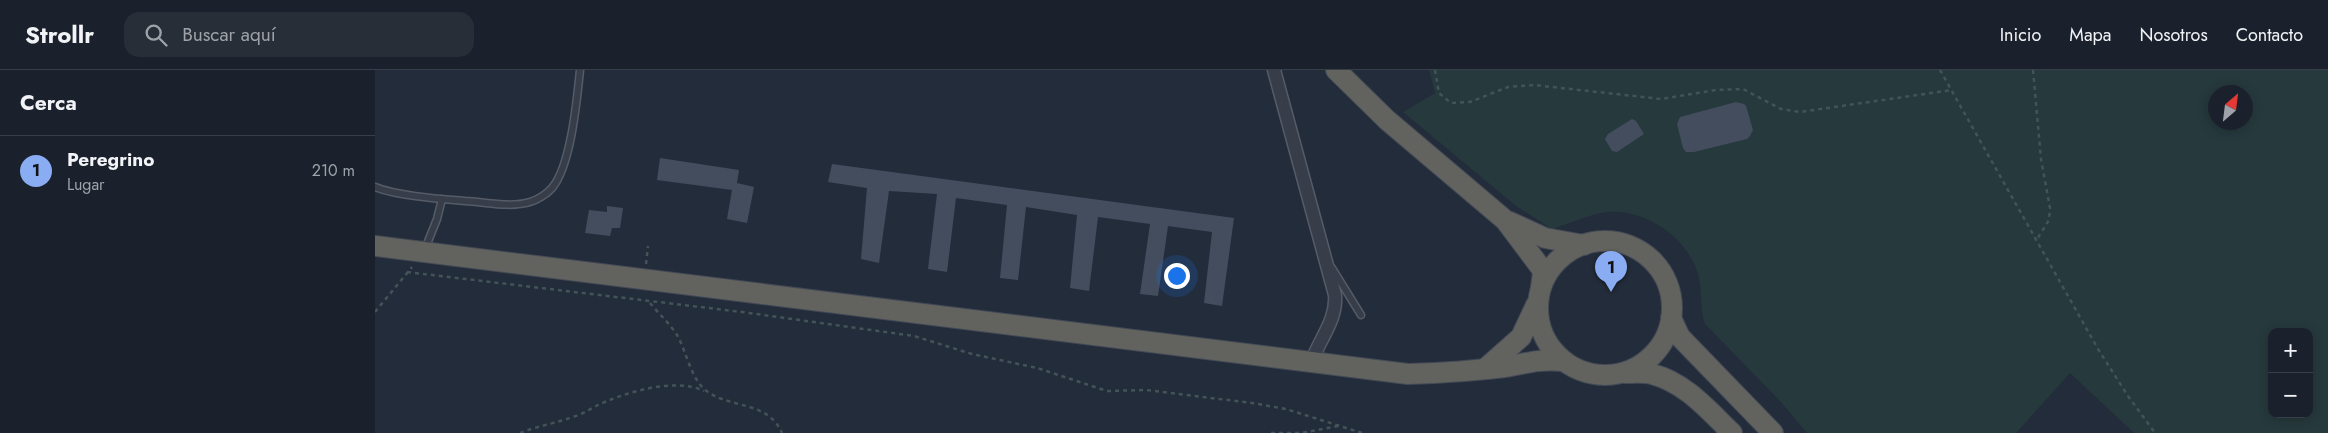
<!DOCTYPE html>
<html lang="es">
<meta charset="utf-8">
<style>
body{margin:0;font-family:Jost,sans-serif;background:#272e38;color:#f1f3f6}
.controls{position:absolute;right:15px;bottom:15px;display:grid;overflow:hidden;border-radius:10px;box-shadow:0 2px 12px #0003}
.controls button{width:45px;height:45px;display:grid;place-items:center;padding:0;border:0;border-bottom:1px solid #383e48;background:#1a212c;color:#f1f3f6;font:25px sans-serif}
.compass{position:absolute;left:1833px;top:15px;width:45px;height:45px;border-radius:50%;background:#1a212c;box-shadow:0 2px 12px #0003;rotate:28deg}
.you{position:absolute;left:801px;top:205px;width:18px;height:18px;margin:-12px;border:4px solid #fff;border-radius:50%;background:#1a73e8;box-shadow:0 0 0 8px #1a73e833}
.badge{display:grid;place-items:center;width:32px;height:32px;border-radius:50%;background:#8aacf3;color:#111;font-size:16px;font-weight:700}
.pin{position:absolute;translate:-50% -41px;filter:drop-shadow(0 1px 2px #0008)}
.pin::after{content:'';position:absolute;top:26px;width:18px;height:15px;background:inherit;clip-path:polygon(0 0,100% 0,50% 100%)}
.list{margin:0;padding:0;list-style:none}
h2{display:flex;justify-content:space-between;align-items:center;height:65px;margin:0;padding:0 20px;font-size:21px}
h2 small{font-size:16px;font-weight:400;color:#9fa3a9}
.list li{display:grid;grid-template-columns:32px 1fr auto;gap:15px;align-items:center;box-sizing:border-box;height:70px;padding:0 20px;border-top:1px solid #383e48}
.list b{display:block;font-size:19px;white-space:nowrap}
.list p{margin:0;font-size:16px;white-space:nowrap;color:#9fa3a9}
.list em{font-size:16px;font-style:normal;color:#9fa3a9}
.icon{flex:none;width:28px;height:28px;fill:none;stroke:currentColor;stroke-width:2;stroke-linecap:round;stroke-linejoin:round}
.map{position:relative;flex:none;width:1953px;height:363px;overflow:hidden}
header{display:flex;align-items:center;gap:30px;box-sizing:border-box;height:70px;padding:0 25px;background:#1a212c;border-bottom:1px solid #383e48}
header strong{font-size:24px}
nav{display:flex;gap:28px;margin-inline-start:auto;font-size:18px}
.search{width:350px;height:45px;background:#272e38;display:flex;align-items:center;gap:12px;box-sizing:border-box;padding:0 18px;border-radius:15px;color:#9fa3a9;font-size:19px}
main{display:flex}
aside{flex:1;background:#1a212c}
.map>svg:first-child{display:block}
</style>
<header>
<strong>Strollr</strong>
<div class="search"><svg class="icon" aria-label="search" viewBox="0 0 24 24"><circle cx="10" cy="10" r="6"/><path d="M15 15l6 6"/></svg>Buscar aquí</div>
<nav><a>Inicio</a><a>Mapa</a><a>Nosotros</a><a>Contacto</a></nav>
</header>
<main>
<aside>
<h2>Cerca<small></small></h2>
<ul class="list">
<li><span class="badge">1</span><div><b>Peregrino</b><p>Lugar</p></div><em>210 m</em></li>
</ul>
</aside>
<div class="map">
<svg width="1953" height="363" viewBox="0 0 1953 363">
<rect width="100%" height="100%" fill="#232c3a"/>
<path fill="#26393c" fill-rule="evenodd" d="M1054 0H1953V363H1759L1695 303 1641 363H1432L1406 332 1330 254C1324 236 1328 219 1322 201 1310 166 1270 139 1232 142 1216 144 1193 154 1177 159L1141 136 1028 42 1060 23ZM1840 22H1870V52H1840ZM1897 262H1934V344H1897Z"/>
<g fill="#444d5e">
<polygon points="1361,32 1369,34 1371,36 1378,60 1375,66 1372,69 1319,82 1311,82 1308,78 1302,54 1305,47"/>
<polygon points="1257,49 1261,51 1269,64 1242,82 1237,81 1230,69 1233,64"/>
<polygon points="285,88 364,100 362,113 379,117 372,153 352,149 357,120 282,110"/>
<polygon points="457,94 859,148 847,236 829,233 837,162 793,156 783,226 765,224 775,154 723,147 714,221 695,218 702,145 651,137 643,210 625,208 632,135 581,128 572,202 553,199 562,124 514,121 504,193 486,189 492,118 453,112"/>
<polygon points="232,136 248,138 245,158 237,158 235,166 210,163 214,140 232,142"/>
</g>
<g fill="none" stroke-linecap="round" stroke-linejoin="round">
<g stroke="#555c68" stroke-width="9">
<g id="service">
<path d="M0 117C22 126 66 129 90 131 111 132 135 138 155 132 162 130 172 124 177 118 196 96 202 29 205 0"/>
<polyline points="50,179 62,149 67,129"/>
<polyline points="957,198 986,245"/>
</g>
</g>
<g stroke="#555c68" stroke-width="15">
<path id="minor" d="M899 0 960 225C962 250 945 268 937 291"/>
</g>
<g stroke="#424955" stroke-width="22">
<g id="trunk">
<polyline points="961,0 1012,50 1130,150 1166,198 1168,203 1166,217"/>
<polyline points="1135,152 1170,168 1209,175"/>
<circle cx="1230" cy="238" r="67"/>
<path d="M0 176 1033 304C1066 303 1098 301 1130 297 1153 293 1163 289 1188 291"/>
<polyline points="1296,248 1305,267 1398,363"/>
<polyline points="1111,298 1146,267 1161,235"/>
<path d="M1250 303C1258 303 1268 302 1277 304 1311 313 1333 340 1357 363"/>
</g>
</g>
<g stroke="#435458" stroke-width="2.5" stroke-dasharray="4 4" stroke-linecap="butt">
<polyline points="1060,0 1064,23 1076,33 1095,32 1133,17 1159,15 1286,29 1341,20 1368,19 1406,39 1425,42 1577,20"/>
<polyline points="1565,0 1723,279 1753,326 1780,363"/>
<polyline points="1658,0 1666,89 1675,138 1674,150 1661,171"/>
<polyline points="271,194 273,176"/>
<polyline points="32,202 367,242 539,266 597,284 662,298 732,321 771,320 877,333 911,339 987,363"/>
<path d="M275 233C284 244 295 254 302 265 312 282 316 311 333 322 358 339 393 331 407 363"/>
<polyline points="0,242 37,197"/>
<path d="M145 363C165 355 188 352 208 343 213 341 217 338 221 336 250 322 301 307 329 321"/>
<polyline points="896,363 927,363 963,356"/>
</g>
<use href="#service" stroke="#373e4a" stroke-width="6"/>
<use href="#minor" stroke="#373e4a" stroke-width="12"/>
<use href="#trunk" stroke="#62625f" stroke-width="20"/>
</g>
</svg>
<div class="controls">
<button>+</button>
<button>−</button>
</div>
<svg class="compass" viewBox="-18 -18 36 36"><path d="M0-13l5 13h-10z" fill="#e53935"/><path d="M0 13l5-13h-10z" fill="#9fa3a9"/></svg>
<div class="you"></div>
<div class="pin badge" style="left:1236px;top:222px">1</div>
</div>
</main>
